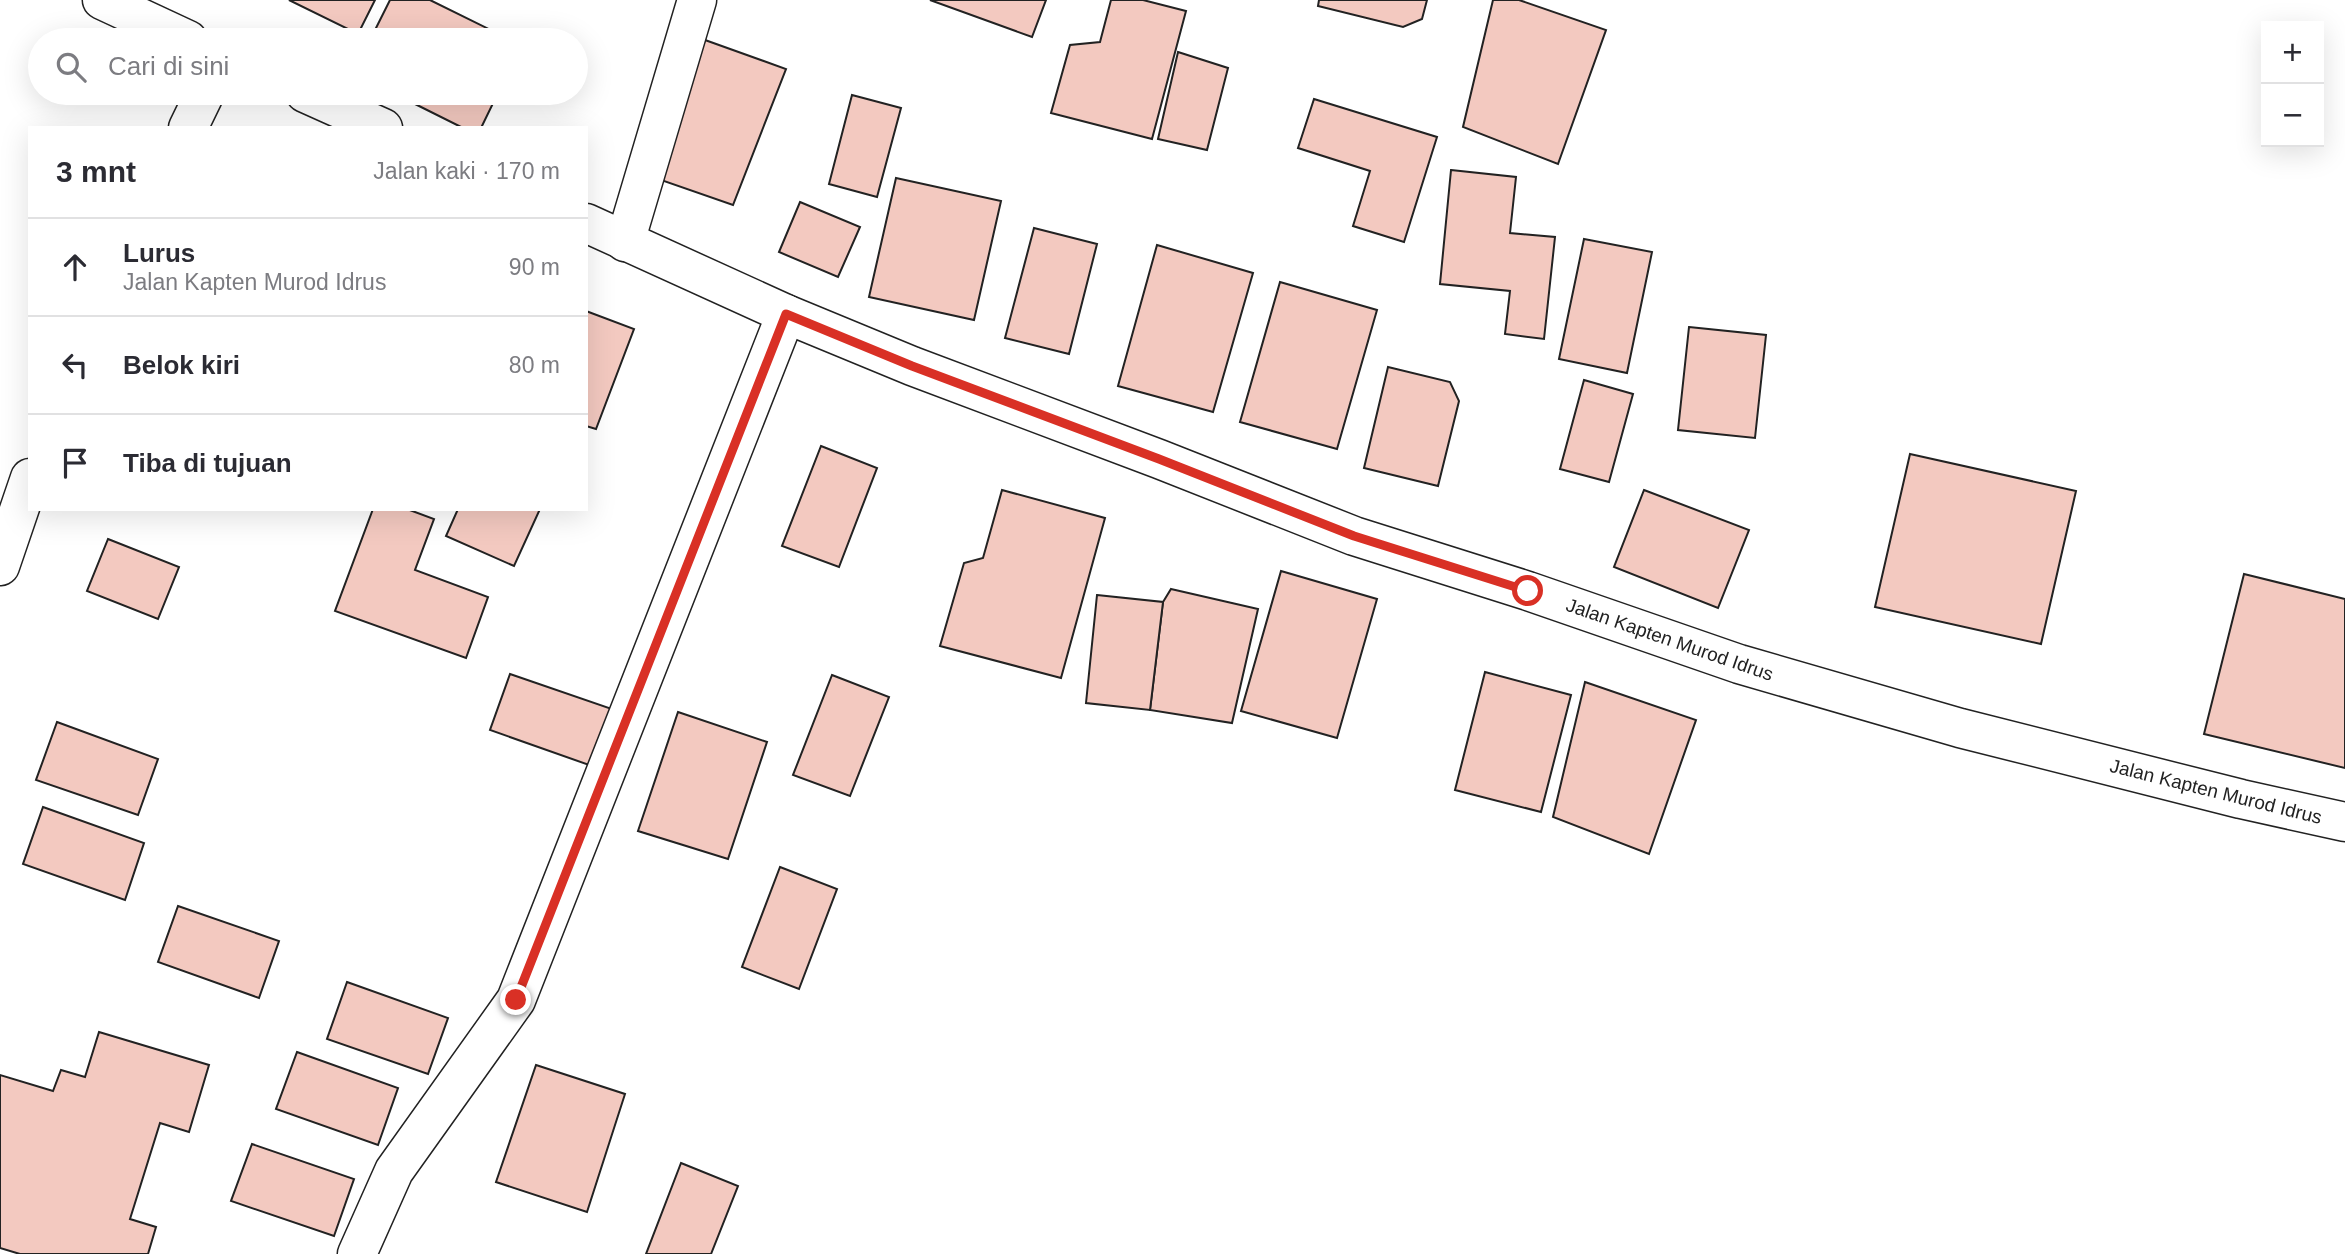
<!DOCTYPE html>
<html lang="id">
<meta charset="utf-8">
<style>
body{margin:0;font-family:Helvetica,sans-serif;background:#f7f7f7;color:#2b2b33}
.controls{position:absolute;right:21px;top:21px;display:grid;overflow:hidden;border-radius:0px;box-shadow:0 7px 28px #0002}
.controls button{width:63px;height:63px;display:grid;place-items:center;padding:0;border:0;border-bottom:2px solid #e1e1e2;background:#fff;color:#2b2b33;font:35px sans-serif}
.stop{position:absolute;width:21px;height:21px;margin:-16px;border:5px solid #d93025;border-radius:50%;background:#fff}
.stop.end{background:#d93025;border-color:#fff;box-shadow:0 2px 7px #0008}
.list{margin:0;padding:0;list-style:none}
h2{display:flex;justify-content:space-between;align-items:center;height:91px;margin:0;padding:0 28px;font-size:30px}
h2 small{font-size:23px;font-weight:400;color:#7c7c81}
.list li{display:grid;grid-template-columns:46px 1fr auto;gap:21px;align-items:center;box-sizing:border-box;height:98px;padding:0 28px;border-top:2px solid #e1e1e2}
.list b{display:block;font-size:26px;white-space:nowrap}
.list p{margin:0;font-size:23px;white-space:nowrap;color:#7c7c81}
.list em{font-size:23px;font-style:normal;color:#7c7c81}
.icon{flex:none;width:38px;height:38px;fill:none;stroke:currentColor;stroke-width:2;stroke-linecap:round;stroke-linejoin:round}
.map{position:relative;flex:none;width:2345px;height:1254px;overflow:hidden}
.search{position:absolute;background:#fff;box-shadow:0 7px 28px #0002;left:28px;top:28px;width:560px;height:77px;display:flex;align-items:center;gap:18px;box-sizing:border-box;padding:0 24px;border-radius:38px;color:#7c7c81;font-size:26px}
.panel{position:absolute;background:#fff;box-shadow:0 7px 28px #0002;left:28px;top:126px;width:560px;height:385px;border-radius:0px}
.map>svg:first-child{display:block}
</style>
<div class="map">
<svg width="2345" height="1254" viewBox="0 0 2345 1254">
<rect width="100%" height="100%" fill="#fff"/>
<g fill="#f3c9c0" stroke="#222" stroke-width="2">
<polygon points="289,0 375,0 358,34"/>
<polygon points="390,0 430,0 511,40 370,40"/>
<polygon points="930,0 1046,0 1032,37"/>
<polygon points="1111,0 1143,0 1186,11 1152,139 1051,113 1070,45 1100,42"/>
<polygon points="1319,0 1427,0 1422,19 1403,27 1318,6"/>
<polygon points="1493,0 1519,0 1606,30 1558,164 1463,127"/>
<polygon points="705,40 786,69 733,205 658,179"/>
<polygon points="1178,52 1228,68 1207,150 1158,139"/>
<polygon points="393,93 498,93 481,128 463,128"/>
<polygon points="852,95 901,108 877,197 829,184"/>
<polygon points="1314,99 1437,137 1404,242 1353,226 1370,171 1298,148"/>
<polygon points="1451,170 1516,177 1510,233 1555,237 1544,339 1505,334 1510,291 1440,284"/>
<polygon points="896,178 1001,201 974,320 869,297"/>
<polygon points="800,202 860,227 838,277 779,252"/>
<polygon points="1034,228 1097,244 1069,354 1005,338"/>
<polygon points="1584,239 1652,252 1627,373 1559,359"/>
<polygon points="1157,245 1253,273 1213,412 1118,386"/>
<polygon points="1280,282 1377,310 1337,449 1240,422"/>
<polygon points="586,311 634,329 596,429 586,426"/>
<polygon points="1689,327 1766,335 1755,438 1678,430"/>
<polygon points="1388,367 1450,382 1459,401 1438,486 1364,468"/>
<polygon points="1584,380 1633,394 1609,482 1560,469"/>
<polygon points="821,446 877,468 839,567 782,546"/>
<polygon points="1910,454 2076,491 2041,644 1875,607"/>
<polygon points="1002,490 1105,518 1061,678 940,646 964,563 983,558"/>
<polygon points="1644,490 1749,530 1718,608 1614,567"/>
<polygon points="373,509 407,509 434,519 415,570 488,597 466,658 335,611"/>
<polygon points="458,509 540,509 514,566 446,536"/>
<polygon points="108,539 179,567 158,619 87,591"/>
<polygon points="1281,571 1377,599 1337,738 1241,711"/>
<polygon points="2244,574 2345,599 2345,768 2204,734"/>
<polygon points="1171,589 1258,609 1232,723 1150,710 1163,602"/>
<polygon points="1097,595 1163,602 1150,710 1086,703"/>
<polygon points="1485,672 1571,695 1541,812 1455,790"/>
<polygon points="510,674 612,709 592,766 490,730"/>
<polygon points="832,675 889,697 850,796 793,775"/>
<polygon points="1585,682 1696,720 1649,854 1553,817"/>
<polygon points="678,712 767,742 728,859 638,831"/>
<polygon points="57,722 158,759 138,815 36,780"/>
<polygon points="43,807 144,843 125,900 23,864"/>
<polygon points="780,867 837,889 799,989 742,967"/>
<polygon points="178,906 279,941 259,998 158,962"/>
<polygon points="347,982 448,1018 428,1074 327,1039"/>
<polygon points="99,1032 209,1065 189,1132 160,1123 130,1219 156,1227 148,1254 20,1254 0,1248 0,1075 53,1091 61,1070 85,1077"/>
<polygon points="297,1052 398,1088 378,1145 276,1109"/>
<polygon points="536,1065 625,1094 587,1212 496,1182"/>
<polygon points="252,1144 354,1179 334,1236 231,1201"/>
<polygon points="681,1163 738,1186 711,1254 646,1254"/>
</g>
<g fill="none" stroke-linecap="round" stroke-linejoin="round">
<g stroke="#222" stroke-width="41">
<g id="minor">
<polyline points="102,0 188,40"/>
<polyline points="305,93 383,128"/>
<polyline points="188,128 205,93"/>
<polyline points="586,223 786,314 912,366 1159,459 1354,536 1528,591 1739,664 1960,728 2241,799 2345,822"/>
<polyline points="625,242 697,0"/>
<polyline points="0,566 30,478"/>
<polyline points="357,1254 394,1171 516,1000 786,314"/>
</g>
</g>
<use href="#minor" stroke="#fff" stroke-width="38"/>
</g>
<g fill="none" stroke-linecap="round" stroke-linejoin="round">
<polyline stroke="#d93025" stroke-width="9" points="516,1000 786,314 912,366 1159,459 1354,536 1528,591"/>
</g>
<g text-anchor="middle" stroke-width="5" stroke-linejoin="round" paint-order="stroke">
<g font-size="19" fill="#222" stroke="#fff">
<text transform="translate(1670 639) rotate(19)" y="7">Jalan Kapten Murod Idrus</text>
<text transform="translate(2216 791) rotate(14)" y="7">Jalan Kapten Murod Idrus</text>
</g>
</g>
</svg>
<div class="controls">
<button>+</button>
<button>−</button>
</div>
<div class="stop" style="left:1528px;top:591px"></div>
<div class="stop end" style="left:516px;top:1000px"></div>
<div class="search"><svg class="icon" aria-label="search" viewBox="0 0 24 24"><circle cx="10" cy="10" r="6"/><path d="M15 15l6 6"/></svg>Cari di sini</div>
<section class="panel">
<h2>3 mnt<small>Jalan kaki · 170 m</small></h2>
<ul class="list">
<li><svg class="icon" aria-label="ahead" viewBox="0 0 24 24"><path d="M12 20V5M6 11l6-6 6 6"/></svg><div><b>Lurus</b><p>Jalan Kapten Murod Idrus</p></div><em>90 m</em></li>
<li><svg class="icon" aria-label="left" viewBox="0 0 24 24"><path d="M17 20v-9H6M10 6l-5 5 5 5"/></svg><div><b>Belok kiri</b></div><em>80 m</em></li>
<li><svg class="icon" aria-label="arrive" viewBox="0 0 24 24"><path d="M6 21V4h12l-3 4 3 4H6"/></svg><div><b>Tiba di tujuan</b></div></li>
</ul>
</section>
</div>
